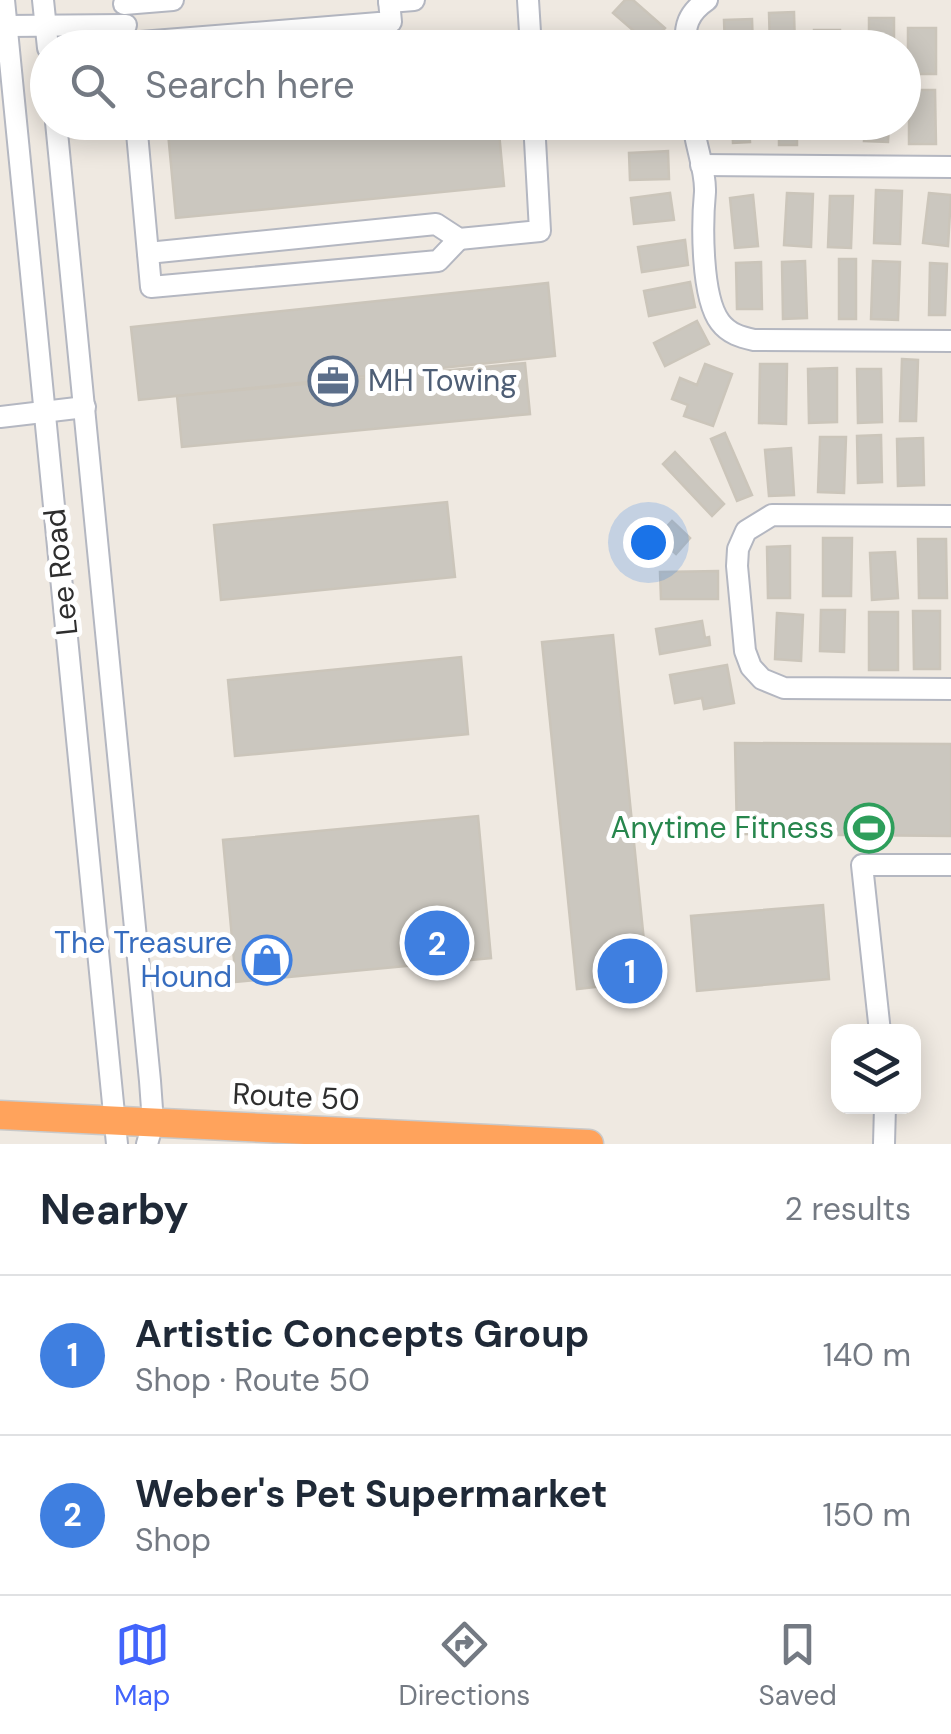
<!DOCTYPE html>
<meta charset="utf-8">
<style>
body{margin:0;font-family:"DM Sans",sans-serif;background:#f6f6f7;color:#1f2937}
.controls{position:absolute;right:30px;bottom:30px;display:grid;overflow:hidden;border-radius:20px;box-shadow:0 5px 25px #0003}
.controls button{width:90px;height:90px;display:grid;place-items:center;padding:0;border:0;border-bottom:2px solid #e0e1e3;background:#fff;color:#1f2937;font:50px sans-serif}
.you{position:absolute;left:648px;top:542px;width:35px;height:35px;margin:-25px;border:8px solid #fff;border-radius:50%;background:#1a73e8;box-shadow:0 0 0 15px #1a73e833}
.badge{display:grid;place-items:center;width:65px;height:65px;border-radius:50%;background:#4264fb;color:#fff;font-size:32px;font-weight:700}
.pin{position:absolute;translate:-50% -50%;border:5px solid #fff;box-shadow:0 2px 10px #0006}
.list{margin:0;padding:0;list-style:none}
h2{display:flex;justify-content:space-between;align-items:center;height:130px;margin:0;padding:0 40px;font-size:42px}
h2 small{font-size:32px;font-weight:400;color:#747a83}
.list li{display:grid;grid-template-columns:65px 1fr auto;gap:30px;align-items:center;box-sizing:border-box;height:160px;padding:0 40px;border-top:2px solid #e0e1e3}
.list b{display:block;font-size:38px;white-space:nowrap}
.list p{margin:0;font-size:32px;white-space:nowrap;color:#747a83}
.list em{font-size:32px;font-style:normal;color:#747a83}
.icon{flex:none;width:55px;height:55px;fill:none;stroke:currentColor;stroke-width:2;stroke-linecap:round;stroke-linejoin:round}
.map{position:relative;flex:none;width:951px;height:1144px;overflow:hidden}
.search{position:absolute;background:#fff;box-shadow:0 5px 25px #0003;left:30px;right:30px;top:30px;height:110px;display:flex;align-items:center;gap:25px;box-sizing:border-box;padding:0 35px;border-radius:55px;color:#747a83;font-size:38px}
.sheet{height:450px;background:#fff}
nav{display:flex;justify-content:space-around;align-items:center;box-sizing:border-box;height:140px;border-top:2px solid #e0e1e3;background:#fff;font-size:28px;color:#747a83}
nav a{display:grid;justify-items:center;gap:5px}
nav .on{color:#4264fb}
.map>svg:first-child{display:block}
</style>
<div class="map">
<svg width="951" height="1144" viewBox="0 0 951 1144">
<rect width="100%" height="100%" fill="#efe9e1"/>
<g fill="#cbc7bf" stroke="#cbc5ba" stroke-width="2.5">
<polygon points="625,0 633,0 665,28 650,45 613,13"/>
<polygon points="794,12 795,48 770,48 769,13"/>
<rect x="869" y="18" width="25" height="30"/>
<polygon points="752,19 753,48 725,48 724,20"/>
<rect x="908" y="28" width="28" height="46"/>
<polygon points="814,30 840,30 841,48 814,48"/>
<polygon points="909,90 935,90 936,144 909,144"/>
<polygon points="167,122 498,122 504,186 176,218"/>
<polygon points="620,122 671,122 673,132 622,138"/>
<polygon points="732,122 749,122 750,142 733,143"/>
<rect x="779" y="122" width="18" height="23"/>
<polygon points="865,122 889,122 888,142 864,141"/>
<polygon points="668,151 669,179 630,180 629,153"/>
<polygon points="876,190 902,191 900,244 874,243"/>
<polygon points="670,193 674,220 634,224 631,198"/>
<polygon points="787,193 813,194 811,247 784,245"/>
<polygon points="929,193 951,195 948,246 923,243"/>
<polygon points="753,195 758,246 735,248 730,198"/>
<polygon points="830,196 853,196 851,248 828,247"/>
<polygon points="685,240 688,265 642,272 638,247"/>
<rect x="839" y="259" width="17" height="60"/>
<polygon points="805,261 807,318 783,319 782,262"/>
<polygon points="873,261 900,262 898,320 871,319"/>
<polygon points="761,262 762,309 737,309 736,263"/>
<polygon points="930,263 947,264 945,315 929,315"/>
<polygon points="690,282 695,307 649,316 644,291"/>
<polygon points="548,283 555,356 139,400 131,327"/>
<polygon points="697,321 709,344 665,366 654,343"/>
<polygon points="902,359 918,360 916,421 900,421"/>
<polygon points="525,363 530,414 182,447 177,396"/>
<polygon points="705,364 732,374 713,426 684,416 688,405 672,399 680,378 697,385"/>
<polygon points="760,364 787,364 786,424 759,423"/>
<polygon points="837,368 837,422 809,423 808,369"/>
<polygon points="857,369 881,369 882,422 858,423"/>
<polygon points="725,433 752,495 737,501 711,439"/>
<polygon points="881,435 882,482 858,483 857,436"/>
<polygon points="820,437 846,437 844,493 818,492"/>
<polygon points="923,438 924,485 898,486 897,439"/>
<polygon points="791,448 794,495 769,496 765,450"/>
<polygon points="675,452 724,504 712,516 663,464"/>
<polygon points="447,502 455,577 221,600 214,525"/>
<polygon points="672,521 690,538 676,554 657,537"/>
<polygon points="823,538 852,538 851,596 823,596"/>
<polygon points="918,539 946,539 947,598 919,598"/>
<polygon points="790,546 790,598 768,598 767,547"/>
<polygon points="895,552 898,598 872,600 870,553"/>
<polygon points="718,571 718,599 661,599 660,572"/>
<polygon points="821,610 845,610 844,652 820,651"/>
<polygon points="913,611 940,611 940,669 914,669"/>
<rect x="869" y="612" width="29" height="58"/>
<polygon points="777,613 803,615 801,661 775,659"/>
<polygon points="702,621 705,638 709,637 710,645 660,654 656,629"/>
<polygon points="613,635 648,981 577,989 542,642"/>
<polygon points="461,657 468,734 235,756 228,680"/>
<polygon points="727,665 734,703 704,709 702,698 675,703 670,675"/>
<polygon points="735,743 951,744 951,836 737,834"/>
<polygon points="478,816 491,958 236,982 223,840"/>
<polygon points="823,905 829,979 697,991 691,916"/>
</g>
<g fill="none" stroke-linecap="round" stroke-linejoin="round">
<g stroke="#b4b7c1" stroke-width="24">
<g id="minor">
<polyline points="4,0 117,1144"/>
<polyline points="43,0 48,48"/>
<polyline points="528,0 531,48"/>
<polyline points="389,2 414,0"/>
<polyline points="124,4 173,0"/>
<polyline points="7,26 126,25"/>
<polyline points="128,43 391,22 389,0"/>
<path d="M686 48C684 26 688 13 707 0"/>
<polyline points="56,122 150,1081 153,1123 147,1144"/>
<polyline points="136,122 151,287 438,261 459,239"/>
<path d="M693 122C695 145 706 170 705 192 702 223 701 297 720 322 729 334 741 337 754 340L951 341"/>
<polyline points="701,165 951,167"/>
<polyline points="148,253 436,224 459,239 540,231 534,122"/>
<polyline points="0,417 85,407"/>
<polyline points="951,516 772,515 746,531 738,549 737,566 745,651 751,667 762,679 784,688 951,689"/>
<polyline points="880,1032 862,865 951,865"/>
<polyline points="884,1144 885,1106"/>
</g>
</g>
<g stroke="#c9c9c9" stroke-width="31">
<polyline id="highway" points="0,1115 589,1144"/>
</g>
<use href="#minor" stroke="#fff" stroke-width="20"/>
<use href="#highway" stroke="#ffa35c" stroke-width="28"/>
</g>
<defs>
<g id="office-ring" transform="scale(2.5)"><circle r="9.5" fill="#fff" stroke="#5c6f8a" stroke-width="1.5"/><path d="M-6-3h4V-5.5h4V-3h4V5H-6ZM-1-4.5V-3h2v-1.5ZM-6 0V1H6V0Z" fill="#5c6f8a"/></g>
<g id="stadium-ring" transform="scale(2.5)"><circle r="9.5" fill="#fff" stroke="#2e9e5b" stroke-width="1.5"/><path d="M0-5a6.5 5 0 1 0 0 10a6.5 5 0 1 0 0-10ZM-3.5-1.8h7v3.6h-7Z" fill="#2e9e5b"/></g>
<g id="shop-ring" transform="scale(2.5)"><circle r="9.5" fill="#fff" stroke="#3f7fe0" stroke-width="1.5"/><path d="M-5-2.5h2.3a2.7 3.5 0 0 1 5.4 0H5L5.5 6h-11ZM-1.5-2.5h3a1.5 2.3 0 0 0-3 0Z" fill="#3f7fe0"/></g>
</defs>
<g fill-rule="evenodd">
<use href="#office-ring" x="333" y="381"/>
<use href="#stadium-ring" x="869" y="828"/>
<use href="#shop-ring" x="267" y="960"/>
</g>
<g text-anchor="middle" stroke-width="10" stroke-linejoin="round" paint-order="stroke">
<g font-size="30" fill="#4e5e75" stroke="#fff" text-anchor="start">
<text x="368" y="391">MH Towing</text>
</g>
<g font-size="30" fill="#2e2e2e" stroke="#fff">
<text transform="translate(61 572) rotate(-96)" y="10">Lee Road</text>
<text transform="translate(296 1097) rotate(3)" y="10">Route 50</text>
</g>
<g font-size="30" fill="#27864d" stroke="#fff" text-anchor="end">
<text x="834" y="838">Anytime Fitness</text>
</g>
<g font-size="30" fill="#366cbe" stroke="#fff" text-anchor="end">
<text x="232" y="953">The Treasure<tspan x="232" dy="34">Hound</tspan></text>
</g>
</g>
</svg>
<div class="controls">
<button><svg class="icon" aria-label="layers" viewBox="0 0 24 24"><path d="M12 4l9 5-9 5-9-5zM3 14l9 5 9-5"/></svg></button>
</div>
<div class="you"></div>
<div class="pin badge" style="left:630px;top:971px;background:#3f7fe0">1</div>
<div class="pin badge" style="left:437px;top:943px;background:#3f7fe0">2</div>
<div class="search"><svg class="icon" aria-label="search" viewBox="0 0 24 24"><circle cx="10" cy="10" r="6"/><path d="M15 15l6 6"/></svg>Search here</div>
</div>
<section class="sheet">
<h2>Nearby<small>2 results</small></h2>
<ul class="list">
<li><span class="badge" style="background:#3f7fe0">1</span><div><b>Artistic Concepts Group</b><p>Shop · Route 50</p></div><em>140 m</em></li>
<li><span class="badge" style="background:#3f7fe0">2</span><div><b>Weber's Pet Supermarket</b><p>Shop</p></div><em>150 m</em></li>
</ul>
</section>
<nav>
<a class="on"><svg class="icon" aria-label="map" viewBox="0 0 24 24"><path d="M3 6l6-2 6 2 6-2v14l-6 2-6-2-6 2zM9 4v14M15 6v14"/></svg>Map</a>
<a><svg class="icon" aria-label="directions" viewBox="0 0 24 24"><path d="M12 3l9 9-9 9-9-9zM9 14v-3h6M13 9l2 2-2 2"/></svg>Directions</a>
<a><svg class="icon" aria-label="saved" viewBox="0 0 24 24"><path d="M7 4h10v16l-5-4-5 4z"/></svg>Saved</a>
</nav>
